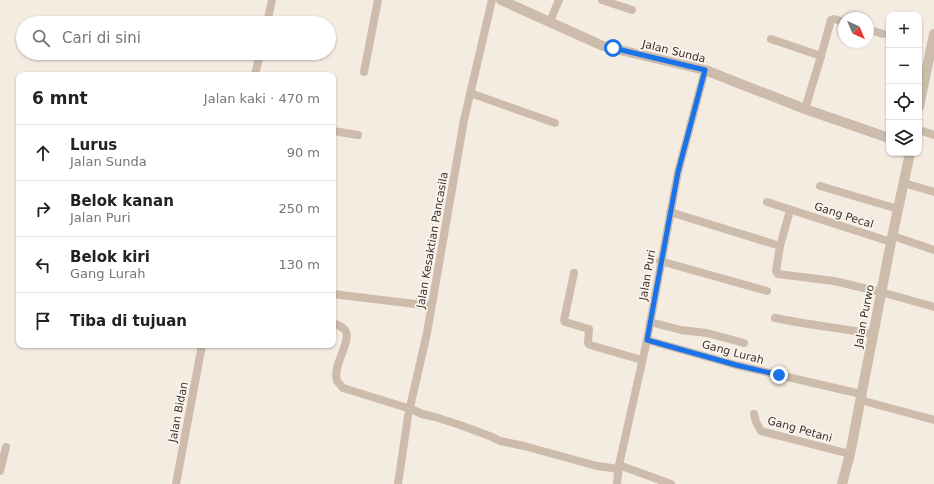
<!DOCTYPE html>
<html lang="id">
<meta charset="utf-8">
<style>
body{margin:0;font-family:"DejaVu Sans",sans-serif;background:#f2f2f2;color:#222}
.controls{position:absolute;right:12px;top:12px;display:grid;overflow:hidden;border-radius:8px;box-shadow:0 1px 3px #0004}
.controls button{width:36px;height:36px;display:grid;place-items:center;padding:0;border:0;border-bottom:1px solid #e0e0e0;background:#fff;color:#222;font:20px sans-serif}
.compass{position:absolute;left:838px;top:12px;width:36px;height:36px;border-radius:50%;background:#fff;box-shadow:0 1px 3px #0004;rotate:136deg}
.stop{position:absolute;width:12px;height:12px;margin:-9px;border:3px solid #1a73e8;border-radius:50%;background:#fff}
.stop.end{background:#1a73e8;border-color:#fff;box-shadow:0 1px 4px #0008}
.list{margin:0;padding:0;list-style:none}
h2{display:flex;justify-content:space-between;align-items:center;height:52px;margin:0;padding:0 16px;font-size:17px}
h2 small{font-size:13px;font-weight:400;color:#767676}
.list li{display:grid;grid-template-columns:26px 1fr auto;gap:12px;align-items:center;box-sizing:border-box;height:56px;padding:0 16px;border-top:1px solid #e0e0e0}
.list b{display:block;font-size:15px;white-space:nowrap}
.list p{margin:0;font-size:13px;white-space:nowrap;color:#767676}
.list em{font-size:13px;font-style:normal;color:#767676}
.icon{flex:none;width:22px;height:22px;fill:none;stroke:currentColor;stroke-width:2;stroke-linecap:round;stroke-linejoin:round}
.map{position:relative;flex:none;width:934px;height:484px;overflow:hidden}
.search{position:absolute;background:#fff;box-shadow:0 1px 3px #0004;left:16px;top:16px;width:320px;height:44px;display:flex;align-items:center;gap:10px;box-sizing:border-box;padding:0 14px;border-radius:22px;color:#767676;font-size:15px}
.panel{position:absolute;background:#fff;box-shadow:0 1px 3px #0004;left:16px;top:72px;width:320px;height:276px;border-radius:8px}
.map>svg:first-child{display:block}
</style>
<div class="map">
<svg width="934" height="484" viewBox="0 0 934 484">
<rect width="100%" height="100%" fill="#f4ebe1"/>
<g fill="none" stroke-linecap="round" stroke-linejoin="round">
<g stroke="#cdbbac" stroke-width="8">
<polyline points="602,0 632,10"/>
<polyline points="550,21 559,0"/>
<polyline points="267,23 272,0"/>
<polyline points="868,29 883,34"/>
<polyline points="771,39 821,56 805,109"/>
<polyline points="821,56 831,20 834,19 844,22"/>
<polyline points="364,72 378,0"/>
<polyline points="255,75 260,53"/>
<polyline points="470,93 555,123"/>
<polyline points="919,130 934,135"/>
<polyline points="333,131 358,135"/>
<polyline points="904,183 934,192"/>
<polyline points="820,186 898,209"/>
<polyline points="767,202 891,242"/>
<polyline points="670,212 780,246 790,210"/>
<polyline points="893,236 934,250"/>
<polyline points="780,246 776,271 778,274 834,281 881,292 934,307"/>
<polyline points="660,261 767,291"/>
<polyline points="574,273 564,320 565,322 589,329 588,343 590,345 642,360"/>
<polyline points="333,294 431,306"/>
<path d="M775 318C808 325 841 328 873 334"/>
<polyline points="650,322 681,330 707,333 744,343"/>
<path d="M333 323C338 325 344 327 346 332 351 342 332 366 337 381L343 388 411 409 422 414 435 417 463 426 492 437 500 441 524 446 597 466 619 469"/>
<polyline points="647,340 736,365 861,394"/>
<polyline points="860,400 934,420"/>
<polyline points="754,414 756,422 761,431 850,454"/>
<polyline points="619,465 671,484"/>
<polyline points="0,471 6,447"/>
<polyline points="176,484 202,345"/>
<polyline points="398,484 408,416 427,333 464,120 492,0"/>
<polyline points="617,484 619,465 647,340 678,172 705,70"/>
</g>
<g stroke="#cdbbac" stroke-width="10">
<polyline points="501,0 603,46 705,70 805,109 889,138"/>
<polyline points="919,107 934,34"/>
<polyline points="842,484 850,454 891,242 910,153"/>
</g>
</g>
<g fill="none" stroke-linecap="round" stroke-linejoin="round">
<polyline stroke="#1a73e8" stroke-width="5" points="613,48 705,70 678,172 647,340 736,365 779,375"/>
</g>
<g text-anchor="middle" stroke-width="3.5" stroke-linejoin="round" paint-order="stroke">
<g font-size="11" fill="#3b302b" stroke="#fbf5ee">
<text transform="translate(674 51) rotate(14)" y="4">Jalan Sunda</text>
<text transform="translate(844 215) rotate(18)" y="4">Gang Pecal</text>
<text transform="translate(432 240) rotate(-80)" y="4">Jalan Kesaktian Pancasila</text>
<text transform="translate(647 275) rotate(-80)" y="4">Jalan Puri</text>
<text transform="translate(864 316) rotate(-79)" y="4">Jalan Purwo</text>
<text transform="translate(733 352) rotate(15)" y="4">Gang Lurah</text>
<text transform="translate(178 412) rotate(-79)" y="4">Jalan Bidan</text>
<text transform="translate(800 429) rotate(16)" y="4">Gang Petani</text>
</g>
</g>
</svg>
<div class="controls">
<button>+</button>
<button>−</button>
<button><svg class="icon" aria-label="locate" viewBox="0 0 24 24"><circle cx="12" cy="12" r="6"/><path d="M12 2v4M12 18v4M2 12h4M18 12h4"/></svg></button>
<button><svg class="icon" aria-label="layers" viewBox="0 0 24 24"><path d="M12 4l9 5-9 5-9-5zM3 14l9 5 9-5"/></svg></button>
</div>
<svg class="compass" viewBox="-18 -18 36 36"><path d="M0-13l5 13h-10z" fill="#e53935"/><path d="M0 13l5-13h-10z" fill="#767676"/></svg>
<div class="stop" style="left:613px;top:48px"></div>
<div class="stop end" style="left:779px;top:375px"></div>
<div class="search"><svg class="icon" aria-label="search" viewBox="0 0 24 24"><circle cx="10" cy="10" r="6"/><path d="M15 15l6 6"/></svg>Cari di sini</div>
<section class="panel">
<h2>6 mnt<small>Jalan kaki · 470 m</small></h2>
<ul class="list">
<li><svg class="icon" aria-label="ahead" viewBox="0 0 24 24"><path d="M12 20V5M6 11l6-6 6 6"/></svg><div><b>Lurus</b><p>Jalan Sunda</p></div><em>90 m</em></li>
<li><svg class="icon" aria-label="right" viewBox="0 0 24 24"><path d="M7 20v-9h11M14 6l5 5-5 5"/></svg><div><b>Belok kanan</b><p>Jalan Puri</p></div><em>250 m</em></li>
<li><svg class="icon" aria-label="left" viewBox="0 0 24 24"><path d="M17 20v-9H6M10 6l-5 5 5 5"/></svg><div><b>Belok kiri</b><p>Gang Lurah</p></div><em>130 m</em></li>
<li><svg class="icon" aria-label="arrive" viewBox="0 0 24 24"><path d="M6 21V4h12l-3 4 3 4H6"/></svg><div><b>Tiba di tujuan</b></div></li>
</ul>
</section>
</div>
